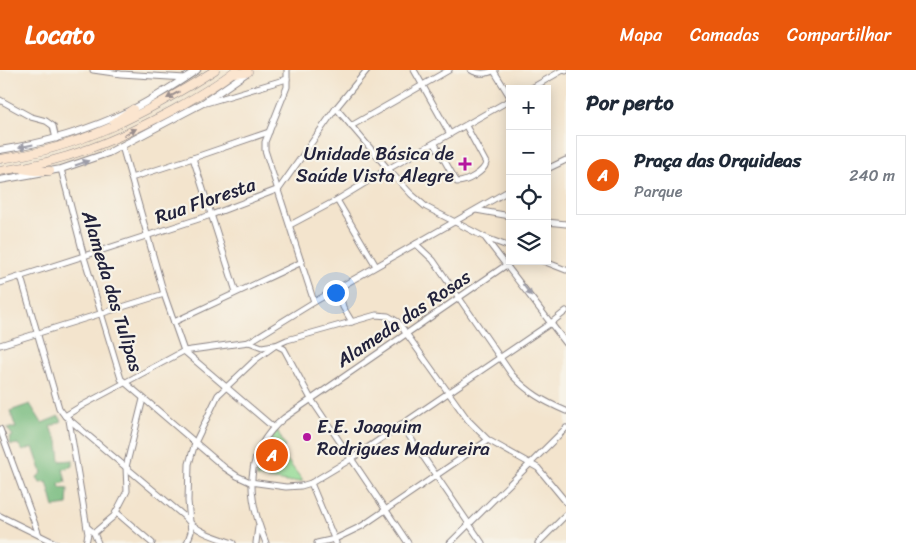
<!DOCTYPE html>
<html lang="pt">
<meta charset="utf-8">
<style>
body{margin:0;font-family:Sriracha,sans-serif;background:#f2f2f3;color:#1f2937}
.controls{position:absolute;right:15px;top:15px;display:grid;overflow:hidden;border-radius:0px;box-shadow:0 2px 12px #0003}
.controls button{width:45px;height:45px;display:grid;place-items:center;padding:0;border:0;border-bottom:1px solid #e0e1e3;background:#fff;color:#1f2937;font:25px sans-serif}
.you{position:absolute;left:335px;top:222px;width:18px;height:18px;margin:-12px;border:4px solid #fff;border-radius:50%;background:#1a73e8;box-shadow:0 0 0 8px #1a73e833}
.badge{display:grid;place-items:center;width:32px;height:32px;border-radius:50%;background:#ea580c;color:#fff;font-size:16px;font-weight:700}
.pin{position:absolute;translate:-50% -50%;border:2px solid #fff;box-shadow:0 1px 5px #0006}
.list{margin:0;padding:0;list-style:none}
h2{display:flex;justify-content:space-between;align-items:center;height:65px;margin:0;padding:0 20px;font-size:21px}
h2 small{font-size:16px;font-weight:400;color:#747a83}
.list li{display:grid;grid-template-columns:32px 1fr auto;gap:15px;align-items:center;box-sizing:border-box;height:80px;margin:0 10px 10px;padding:0 10px;border:1px solid #e0e1e3;border-radius:0px}
.list b{display:block;font-size:19px;white-space:nowrap}
.list p{margin:0;font-size:16px;white-space:nowrap;color:#747a83}
.list em{font-size:16px;font-style:normal;color:#747a83}
.icon{flex:none;width:28px;height:28px;fill:none;stroke:currentColor;stroke-width:2;stroke-linecap:round;stroke-linejoin:round}
.map{position:relative;flex:none;width:566px;height:473px;overflow:hidden}
header{display:flex;align-items:center;gap:30px;box-sizing:border-box;height:70px;padding:0 25px;background:#ea580c;color:#fff}
header strong{font-size:24px}
nav{display:flex;gap:28px;margin-inline-start:auto;font-size:18px}
main{display:flex}
aside{flex:1;background:#fff}
.map>svg:first-child{display:block}
</style>
<header>
<strong>Locato</strong>
<nav><a>Mapa</a><a>Camadas</a><a>Compartilhar</a></nav>
</header>
<main>
<div class="map">
<svg width="566" height="473" viewBox="0 0 566 473">
<rect width="100%" height="100%" fill="#f7f3e8"/>
<filter id="ink" filterUnits="userSpaceOnUse"><feTurbulence type="fractalNoise" baseFrequency=".02" numOctaves="2"/><feDisplacementMap in="SourceGraphic" scale="10" xChannelSelector="R" yChannelSelector="G"/><feConvolveMatrix kernelMatrix="1 2 1 2 8 2 1 2 1" color-interpolation-filters="sRGB"/></filter>
<filter id="wash" filterUnits="userSpaceOnUse"><feTurbulence type="fractalNoise" baseFrequency=".0096" numOctaves="4" result="noise"/><feDisplacementMap in="SourceGraphic" scale="20" xChannelSelector="R" yChannelSelector="G"/><feGaussianBlur stdDeviation="1.12" result="paint"/><feColorMatrix in="noise" values="0 0 0 0 0 0 0 0 0 0 0 0 0 0 0 0 0 1.4 0 .05"/><feComposite in="paint" operator="in"/></filter>
<g filter="url(#wash)">
<rect width="100%" height="100%" fill="#f3e4cd"/>
<path fill="#94db96" stroke="#5b7e68" d="M277 360 285 376 281 382 303 411 287 412 257 407C255 390 269 373 277 360Z"/>
<polygon fill="#77bb7f" stroke="#4c6e5d" points="30,334 42,353 59,346 62,351 50,357 58,371 60,391 73,390 73,396 63,399 66,412 59,414 60,418 68,419 67,435 54,437 47,412 40,413 37,407 42,403 33,377 23,381 18,374 11,375 9,368 13,366 7,358 16,358 10,341"/>
</g>
<g filter="url(#ink)">
<g fill="none" stroke-linecap="round" stroke-linejoin="round">
<g stroke="#8a8384" stroke-width="7">
<g id="minor">
<polyline points="93,0 121,4 185,8"/>
<polyline points="287,0 287,17 265,72 265,80 314,232"/>
<polyline points="414,0 450,64"/>
<path d="M471 0C479 5 487 4 495 0"/>
<polyline points="494,1 510,27"/>
<polyline points="530,19 563,0 566,1"/>
<polyline points="0,30 31,47 46,51 53,56 56,69"/>
<polyline points="206,33 287,9"/>
<polyline points="336,38 388,99 411,124 426,137 486,168 510,177"/>
<polyline points="351,56 449,0"/>
<path d="M435 74 455 109 457 112C467 112 484 102 486 93L466 56"/>
<polyline points="122,76 164,224 184,281 273,357"/>
<polyline points="193,88 236,222"/>
<polyline points="61,99 84,187 121,309 225,398 237,406 250,412 286,417 301,416 311,413 351,389 551,253 566,241"/>
<polyline points="547,99 566,90"/>
<polyline points="131,108 193,88 269,62"/>
<polyline points="337,130 376,196"/>
<polyline points="476,140 510,146"/>
<polyline points="547,152 566,154"/>
<polyline points="290,155 337,130 388,99 510,30"/>
<polyline points="486,169 566,273"/>
<path d="M416 174 433 190 512 305C529 323 543 331 566 341"/>
<polyline points="543,191 566,200"/>
<path d="M21 207 59 338 65 346 185 447C196 462 215 467 233 473"/>
<polyline points="0,213 211,145 279,119 336,38 367,0"/>
<polyline points="338,218 343,237 352,252"/>
<polyline points="174,252 302,192"/>
<polyline points="249,272 314,232 510,120"/>
<polyline points="0,275 164,224"/>
<polyline points="276,275 284,279 311,329 408,473"/>
<polyline points="65,346 83,335 184,281 249,272 262,277 274,275"/>
<polyline points="69,350 88,464 86,473"/>
<polyline points="401,354 482,473"/>
<polyline points="0,359 39,465"/>
<polyline points="311,413 336,473"/>
<polyline points="116,442 152,473"/>
<polyline points="0,446 55,473"/>
<polyline points="87,457 94,463 114,446 127,421 126,397 143,329"/>
<polyline points="94,463 98,473"/>
<polyline points="187,473 191,462 188,431 189,394 195,373 218,325 255,290 276,275 287,270 376,245 388,246 398,252 468,350 488,370 538,398 566,432"/>
<polyline points="256,473 258,457"/>
<path d="M266 473C247 427 242 383 284 348L512 191"/>
<polyline points="317,473 335,469 362,456 488,370"/>
<polyline points="450,473 566,358"/>
<polyline points="538,473 566,445"/>
</g>
</g>
<g stroke="#8a8384" stroke-width="8">
<g id="tertiary">
<path d="M0 80C46 73 89 60 131 40 154 29 176 14 197 0"/>
<polyline points="0,110 61,99 108,83 203,33 248,2"/>
</g>
</g>
<g stroke="#8a8384" stroke-width="9">
<g id="secondary">
<polyline points="232,3 248,2"/>
<polyline points="114,53 133,39"/>
<path d="M0 89C79 79 149 42 215 0"/>
<polyline points="22,99 35,101 50,101"/>
<path d="M0 101C66 92 117 70 175 39 196 27 217 15 236 0"/>
</g>
</g>
<use href="#minor" stroke="#fff" stroke-width="5"/>
<use href="#tertiary" stroke="#fff" stroke-width="6"/>
<use href="#secondary" stroke="#fbe5cf" stroke-width="8"/>
</g>
<defs><path id="oneway-solid" d="M-6-.8H1V-3.2L6.5 0L1 3.2V.8H-6Z" transform="scale(1.25)"/></defs>
<g fill="#998d8c">
<use href="#oneway-solid" transform="translate(173 25) rotate(151)"/>
<use href="#oneway-solid" transform="translate(130 62) rotate(-27)"/>
</g>
<g fill="#9c9ca7">
<use href="#oneway-solid" transform="translate(26 76) rotate(169)"/>
<use href="#oneway-solid" transform="translate(82 93) rotate(-19)"/>
<use href="#oneway-solid" transform="translate(527 220) rotate(53)"/>
</g>
</g>
<g fill="#b5179e" stroke="#f7f3e8" stroke-width="2">
<path d="M462.5 86.5h5v5h5v5h-5v5h-5v-5h-5v-5h5z"/>
<circle cx="307" cy="367" r="5"/>
</g>
<g text-anchor="middle" stroke-width="4.5" stroke-linejoin="round" paint-order="stroke">
<g font-size="19" fill="#22223b" stroke="#f7f3e8" text-anchor="end">
<text x="454" y="90">Unidade Básica de<tspan x="454" dy="22">Saúde Vista Alegre</tspan></text>
<text x="317" y="363" text-anchor="start">E.E. Joaquim<tspan x="317" dy="22">Rodrigues Madureira</tspan></text>
</g>
<g font-size="19" fill="#22223b" stroke="#f7f3e8">
<text transform="translate(205 130) rotate(-19)" y="7">Rua Floresta</text>
<text transform="translate(113 221) rotate(73)" y="7">Alameda das Tulipas</text>
<text transform="translate(403 248) rotate(-34)" y="7">Alameda das Rosas</text>
</g>
</g>
</svg>
<div class="controls">
<button>+</button>
<button>−</button>
<button><svg class="icon" aria-label="locate" viewBox="0 0 24 24"><circle cx="12" cy="12" r="6"/><path d="M12 2v4M12 18v4M2 12h4M18 12h4"/></svg></button>
<button><svg class="icon" aria-label="layers" viewBox="0 0 24 24"><path d="M12 4l9 5-9 5-9-5zM3 14l9 5 9-5"/></svg></button>
</div>
<div class="you"></div>
<div class="pin badge" style="left:272px;top:385px">A</div>
</div>
<aside>
<h2>Por perto<small></small></h2>
<ul class="list">
<li><span class="badge">A</span><div><b>Praça das Orquideas</b><p>Parque</p></div><em>240 m</em></li>
</ul>
</aside>
</main>
